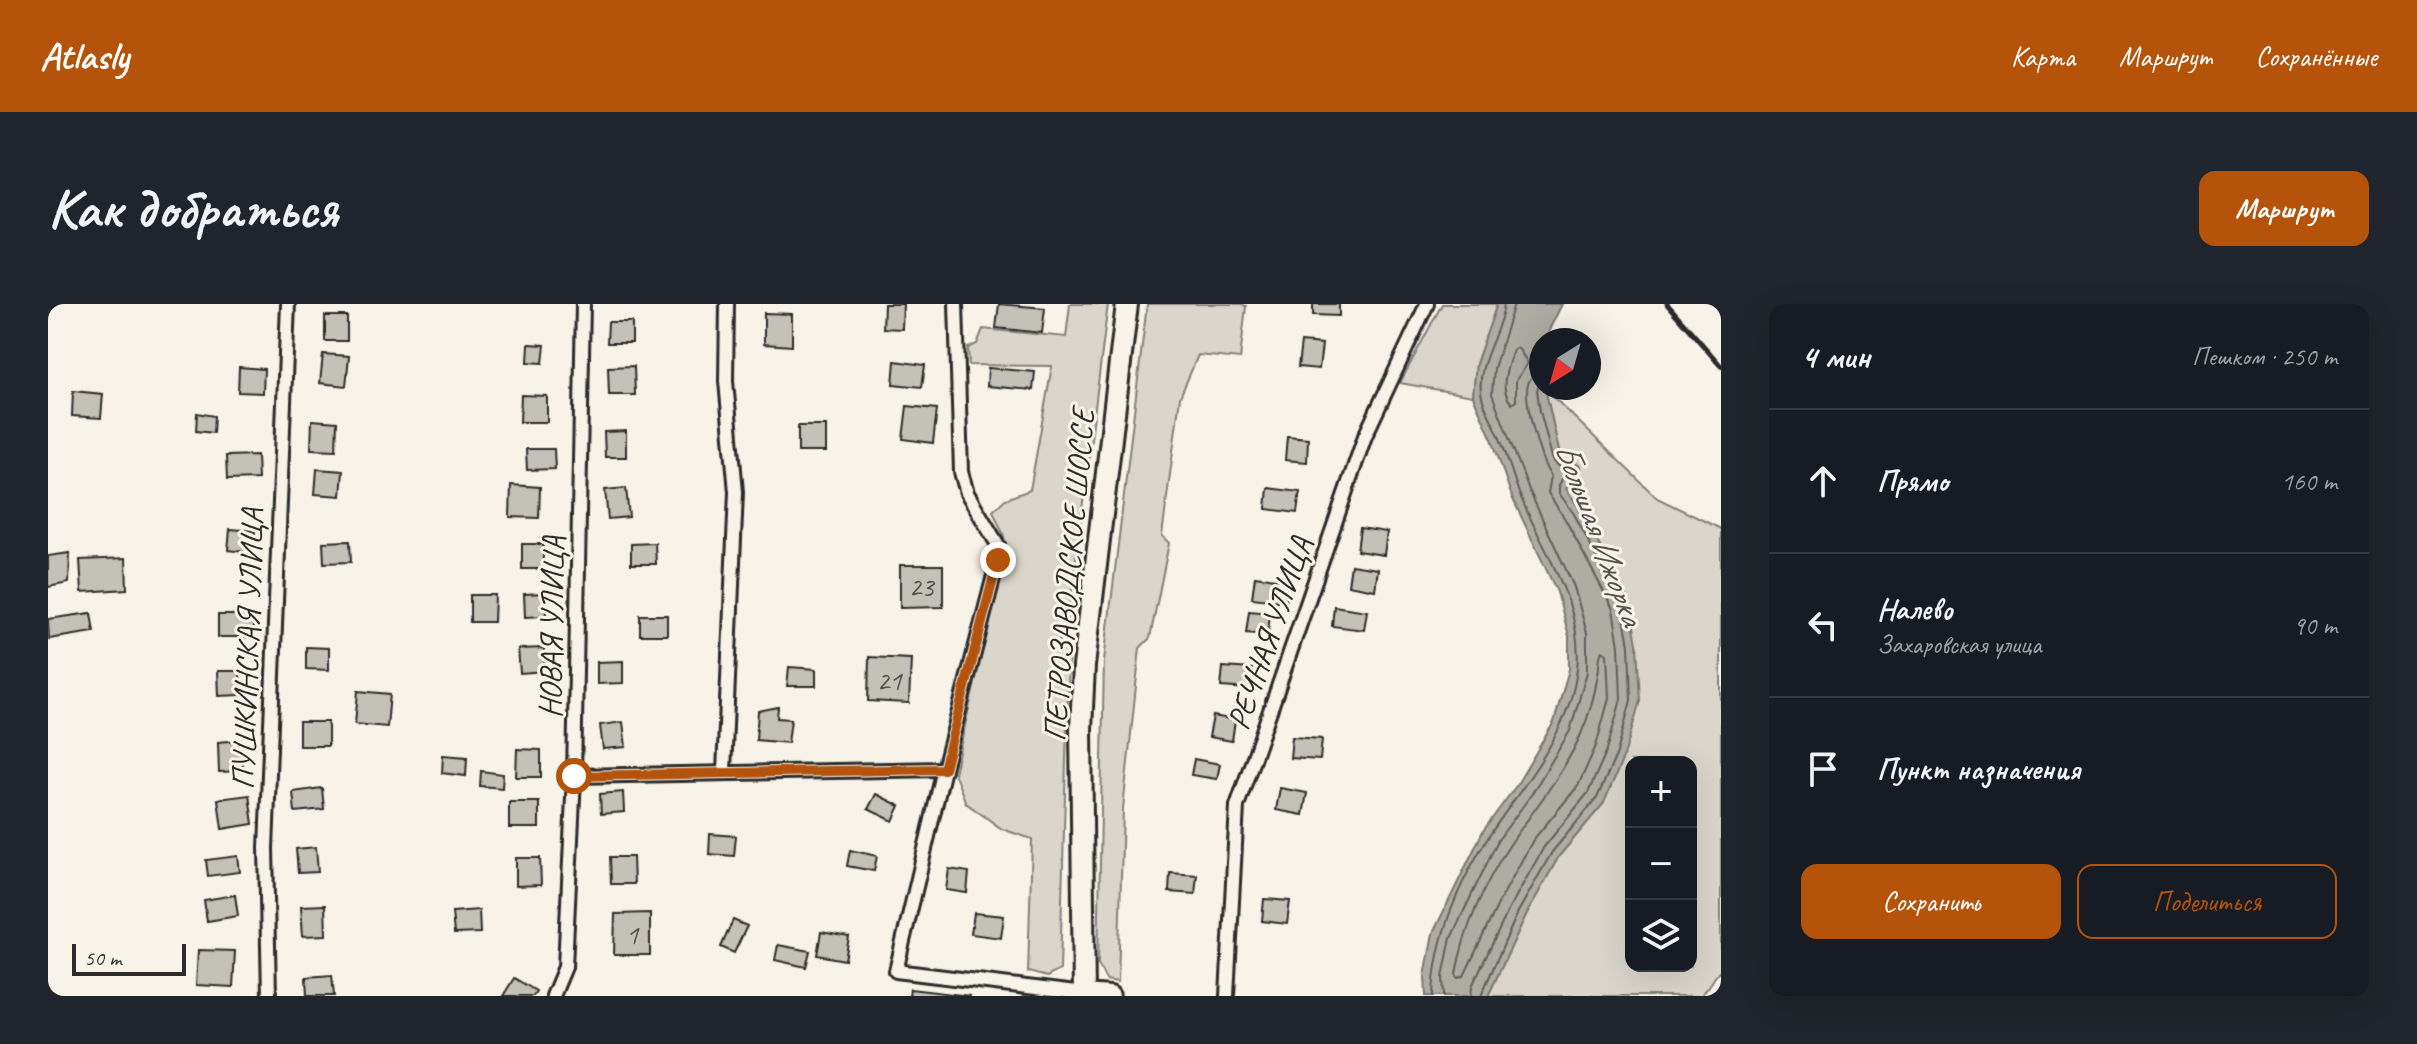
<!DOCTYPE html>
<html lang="ru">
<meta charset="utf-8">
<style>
body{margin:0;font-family:Caveat,sans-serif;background:#20242c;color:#f1f3f6}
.controls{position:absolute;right:24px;bottom:24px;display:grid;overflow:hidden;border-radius:16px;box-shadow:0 8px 32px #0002}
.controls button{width:72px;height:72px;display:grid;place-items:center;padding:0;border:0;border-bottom:2px solid #363941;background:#171b24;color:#f1f3f6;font:40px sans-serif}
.compass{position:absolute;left:1481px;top:24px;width:72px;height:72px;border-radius:50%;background:#171b24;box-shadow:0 8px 32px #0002;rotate:217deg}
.scale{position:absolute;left:24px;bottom:20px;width:114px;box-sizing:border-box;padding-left:8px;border:4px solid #2b2b2b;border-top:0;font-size:22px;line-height:28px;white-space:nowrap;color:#2b2b2b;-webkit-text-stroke:6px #f7f3e8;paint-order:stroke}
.stop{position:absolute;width:24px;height:24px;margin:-18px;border:6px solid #b45309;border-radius:50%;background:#fff}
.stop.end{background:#b45309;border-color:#fff;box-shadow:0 2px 8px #0008}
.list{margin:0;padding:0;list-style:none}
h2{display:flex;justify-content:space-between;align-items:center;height:104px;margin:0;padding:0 32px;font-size:34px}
h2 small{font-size:26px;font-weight:400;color:#9ea1a6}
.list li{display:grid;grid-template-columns:52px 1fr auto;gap:24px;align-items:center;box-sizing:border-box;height:144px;padding:0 32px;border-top:2px solid #363941}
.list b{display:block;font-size:30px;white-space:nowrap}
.list p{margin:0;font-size:26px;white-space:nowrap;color:#9ea1a6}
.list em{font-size:26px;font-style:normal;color:#9ea1a6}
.actions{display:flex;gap:16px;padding:24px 32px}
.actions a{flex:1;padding:18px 0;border:2px solid #b45309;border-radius:16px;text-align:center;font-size:28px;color:#b45309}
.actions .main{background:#b45309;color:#fff}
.icon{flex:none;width:44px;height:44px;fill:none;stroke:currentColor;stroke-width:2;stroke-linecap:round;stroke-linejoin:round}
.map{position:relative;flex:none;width:1673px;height:692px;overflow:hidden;border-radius:16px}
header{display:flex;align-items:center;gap:48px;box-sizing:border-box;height:112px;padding:0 40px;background:#b45309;color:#fff}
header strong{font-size:38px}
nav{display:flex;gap:44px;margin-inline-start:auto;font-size:28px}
.intro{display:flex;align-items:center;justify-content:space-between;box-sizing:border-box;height:192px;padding:0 48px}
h1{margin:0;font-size:56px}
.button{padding:20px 36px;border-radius:16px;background:#b45309;color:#fff;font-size:28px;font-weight:700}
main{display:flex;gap:48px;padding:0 48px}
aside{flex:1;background:#171b24;border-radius:16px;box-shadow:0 8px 32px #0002}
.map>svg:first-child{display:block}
</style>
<header>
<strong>Atlasly</strong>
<nav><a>Карта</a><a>Маршрут</a><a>Сохранённые</a></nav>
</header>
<div class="intro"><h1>Как добраться</h1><a class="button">Маршрут</a></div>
<main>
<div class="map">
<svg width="1673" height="692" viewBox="0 0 1673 692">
<rect width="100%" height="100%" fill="#f7f3e8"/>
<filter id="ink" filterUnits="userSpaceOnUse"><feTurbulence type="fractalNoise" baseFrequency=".0125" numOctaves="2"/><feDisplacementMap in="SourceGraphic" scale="16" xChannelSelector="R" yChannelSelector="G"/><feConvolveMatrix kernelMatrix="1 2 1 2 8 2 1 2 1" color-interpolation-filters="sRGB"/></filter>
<g filter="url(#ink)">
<g fill="#dad6cc" stroke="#82807c" stroke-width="2" fill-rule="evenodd">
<polygon points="1022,0 1060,0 1021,310 1011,337 1021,350 1012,666 999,673 980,668 984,535 954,525 918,499 906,469 956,254 956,232 945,207 957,195 982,186 1004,62 921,61 920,44 929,40 935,25 1018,33"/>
<polygon points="1099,0 1194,0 1198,2 1192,55 1150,51 1132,93 1114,232 1121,239 1102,334 1092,344 1075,505 1070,678 1058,676 1050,660 1056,357"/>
<polygon points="1394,0 1449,0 1428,60 1425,92 1352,79"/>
<path d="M1497 85 1609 194 1673 225V666C1664 674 1663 683 1652 692H1440L1478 611 1511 552 1556 499 1533 205 1517 185 1527 158 1513 156ZM1583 458H1643V662H1583Z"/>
</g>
<polygon fill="#afaca4" stroke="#7a7874" stroke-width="2" points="1449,0 1514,0 1502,24 1500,36 1493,36 1493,84 1497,84 1513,156 1527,158 1533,163 1518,185 1532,205 1582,299 1589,340 1592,397 1576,452 1556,499 1511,552 1478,611 1440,692 1378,692 1377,672 1385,629 1435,527 1468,482 1506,418 1521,365 1521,332 1509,288 1464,193 1444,135 1425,92 1428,60"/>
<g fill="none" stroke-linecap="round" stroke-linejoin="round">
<g stroke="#605f5b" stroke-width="2">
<path d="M1469 43 1480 59 1468 76V97L1464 100C1450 85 1459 64 1465 46Z"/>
<path d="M1554 347 1559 350 1561 394 1548 442 1530 482 1485 536 1451 598 1416 672 1410 674 1408 670C1416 625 1437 577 1463 539 1487 504 1516 469 1533 430 1541 412 1547 389 1550 370 1552 362 1550 354 1554 347Z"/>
<path d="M1385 692C1387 634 1411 577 1443 529 1477 478 1522 428 1529 365 1536 300 1494 246 1471 189 1464 170 1459 151 1451 132 1446 119 1437 106 1434 93 1426 62 1453 30 1456 0"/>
<polyline points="1396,692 1395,673 1403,634 1450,536 1483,491 1522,427 1539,368 1539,329 1526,283 1481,186 1444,90 1446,64 1466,0"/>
<path d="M1423 692 1424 682 1462 603 1496 543 1540 489 1559 446 1573 395 1571 342 1565 305 1517 215 1500 189 1503 172C1493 160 1475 96 1480 80 1482 73 1487 70 1493 67"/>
<polyline points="1433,692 1470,608 1504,548 1549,494 1569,449 1583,396 1581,341 1574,302 1526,210 1511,189 1511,181 1518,168 1505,157 1492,107 1489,86 1493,78"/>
</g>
</g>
<g fill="#c4c1b9" stroke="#2b2b2b" stroke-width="2">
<polygon points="836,0 855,0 854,25 835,24"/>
<polygon points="951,0 997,4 994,29 948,24"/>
<polygon points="1265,0 1291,0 1291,12 1265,11"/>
<polygon points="716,9 744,10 744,42 716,40"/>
<rect x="277" y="12" width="22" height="25"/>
<polygon points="560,18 584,18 584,39 559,39"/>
<polygon points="1253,38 1274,40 1271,65 1250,63"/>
<polygon points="481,40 497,41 495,59 480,58"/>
<polygon points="275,50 301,52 298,82 272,79"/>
<polygon points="847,57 877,61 874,83 845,80"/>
<polygon points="586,62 587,91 561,91 560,63"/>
<polygon points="191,63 216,65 215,89 190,88"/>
<polygon points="940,64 987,68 985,86 939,82"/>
<polygon points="25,87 55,90 53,114 24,112"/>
<polygon points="473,91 499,92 499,118 472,118"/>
<polygon points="859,102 889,105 885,139 855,135"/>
<polygon points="149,109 166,112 165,129 148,127"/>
<polygon points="264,116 289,118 288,146 263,145"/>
<rect x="750" y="122" width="28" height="26"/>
<polygon points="578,127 578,153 557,153 556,128"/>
<polygon points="1239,132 1260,134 1259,158 1237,156"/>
<polygon points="478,145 506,145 507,165 479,166"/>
<polygon points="209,151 210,175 179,176 178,152"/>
<polygon points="269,165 295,167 293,192 267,190"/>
<polygon points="463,181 492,183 491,214 462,213"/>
<polygon points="578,184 581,213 560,215 557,186"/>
<polygon points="1220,184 1252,188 1249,209 1218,205"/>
<polygon points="1312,224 1339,228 1336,251 1309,247"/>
<polygon points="182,225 207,227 205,249 180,246"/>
<polygon points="302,237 303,258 276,259 275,238"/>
<polygon points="607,239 608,260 583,260 583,240"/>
<rect x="474" y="240" width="21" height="25"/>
<polygon points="22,249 21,279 0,283 0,252"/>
<polygon points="78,254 79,285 34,288 32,256"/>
<polygon points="852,261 895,261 895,303 852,304"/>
<polygon points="1303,261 1330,265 1327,286 1300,281"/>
<polygon points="1207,272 1241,277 1238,298 1204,294"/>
<polygon points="497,289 498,312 477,313 476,290"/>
<polygon points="422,291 447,291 446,318 422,318"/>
<polygon points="1286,302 1319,307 1316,326 1284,322"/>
<polygon points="1201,307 1222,309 1220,331 1198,329"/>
<polygon points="43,309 46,328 1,335 0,315"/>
<rect x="170" y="311" width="35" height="22"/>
<rect x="592" y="311" width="27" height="20"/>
<polygon points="258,343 281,344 281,366 258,365"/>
<polygon points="496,344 497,367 472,369 470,345"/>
<polygon points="821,353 863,355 861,399 820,397"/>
<polygon points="575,357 575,379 549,380 549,358"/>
<polygon points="741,363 768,365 768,382 739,382"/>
<polygon points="1175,363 1204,365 1202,385 1173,383"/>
<polygon points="170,367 192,367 193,391 171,392"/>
<polygon points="310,387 342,390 339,423 307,420"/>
<polygon points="730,403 729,414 743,415 740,439 708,436 710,407"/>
<polygon points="1165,412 1187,416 1184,437 1161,433"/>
<rect x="251" y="418" width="29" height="24"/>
<polygon points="575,418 578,443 555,445 552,421"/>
<polygon points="1244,433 1274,435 1272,456 1242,454"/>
<polygon points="193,436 194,467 171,468 170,438"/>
<polygon points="469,445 493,446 493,473 468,473"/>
<polygon points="395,451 419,453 418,472 394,469"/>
<polygon points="1146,455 1172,460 1169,475 1143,471"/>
<polygon points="433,467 455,470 454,484 432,482"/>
<polygon points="274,484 276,505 247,508 245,488"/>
<polygon points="1232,484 1259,489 1255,511 1228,506"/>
<polygon points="575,488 576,508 553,510 552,490"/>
<polygon points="828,490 852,502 845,517 820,505"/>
<polygon points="201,491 205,520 174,525 170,495"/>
<rect x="461" y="498" width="30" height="26"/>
<polygon points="662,530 688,532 686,552 661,550"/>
<polygon points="268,543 270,568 250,569 248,545"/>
<polygon points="802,546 829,552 826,567 799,562"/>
<polygon points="190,552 192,568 160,572 158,556"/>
<polygon points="562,553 585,553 586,580 563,580"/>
<polygon points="468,554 492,554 493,581 468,582"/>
<polygon points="901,565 921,568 919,589 898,586"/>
<polygon points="1122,569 1149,571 1147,590 1121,588"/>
<polygon points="187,591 190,612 159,617 156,596"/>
<polygon points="1216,595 1242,597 1239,620 1214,617"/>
<polygon points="277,601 278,631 255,632 253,602"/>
<polygon points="431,606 432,629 406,630 404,608"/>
<polygon points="602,609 602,651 566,651 567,610"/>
<polygon points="926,609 956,612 953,634 923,630"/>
<polygon points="685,616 699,622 686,649 673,643"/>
<polygon points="773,628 801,633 797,656 769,651"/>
<polygon points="730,641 762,647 758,663 727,656"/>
<polygon points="150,646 187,647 185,683 148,681"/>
<polygon points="284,671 286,692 259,692 258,673"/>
<polygon points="466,674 488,687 485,692 455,692"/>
<polygon points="862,685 922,692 861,692"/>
</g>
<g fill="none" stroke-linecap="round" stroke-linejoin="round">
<g stroke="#2b2b2b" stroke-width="18">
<g id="minor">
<polyline points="908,0 913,168 919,189 950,241 950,256 896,465 848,667 1036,690"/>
<polyline points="676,468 688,188 678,77 679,0"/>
<polyline points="526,472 896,465"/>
<polyline points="221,692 218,544 240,0"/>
<polyline points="505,692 517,663 526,472 535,0"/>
<polyline points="1179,692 1189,502 1317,132 1379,0"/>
</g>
</g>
<g stroke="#2b2b2b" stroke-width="24">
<polyline id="secondary" points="1036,690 1062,692"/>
</g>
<g stroke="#2b2b2b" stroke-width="26">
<polyline id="primary" points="1036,692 1033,425 1036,362 1079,0"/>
</g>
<use href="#minor" stroke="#f7f3e8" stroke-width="12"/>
<use href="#secondary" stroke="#f7f3e8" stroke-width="18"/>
<use href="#primary" stroke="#f7f3e8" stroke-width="20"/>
<polyline stroke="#2b2b2b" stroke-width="5" points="1619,0 1673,62"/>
</g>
</g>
<g fill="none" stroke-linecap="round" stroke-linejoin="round" filter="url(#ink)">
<polyline stroke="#b45309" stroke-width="10" points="526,472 896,465 950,256"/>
</g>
<g text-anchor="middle" stroke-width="6" stroke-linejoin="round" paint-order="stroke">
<g font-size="28" fill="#51504e">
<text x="873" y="292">23</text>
<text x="841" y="386">21</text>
<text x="584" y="640">1</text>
</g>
<g font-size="32" fill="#2b2b2b" stroke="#f7f3e8">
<text transform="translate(1020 271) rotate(-85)" y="11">ПЕТРОЗАВОДСКОЕ ШОССЕ</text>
<text transform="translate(503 323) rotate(-89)" y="11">НОВАЯ УЛИЦА</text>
<text transform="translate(1221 329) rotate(-71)" y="11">РЕЧНАЯ УЛИЦА</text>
<text transform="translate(199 345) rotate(-88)" y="11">ПУШКИНСКАЯ УЛИЦА</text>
</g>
<g font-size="34" font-style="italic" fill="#53524f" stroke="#f7f3e8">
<text transform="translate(1552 229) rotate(69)" y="12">Большая Ижорка</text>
</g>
</g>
</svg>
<div class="controls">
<button>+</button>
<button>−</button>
<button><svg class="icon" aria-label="layers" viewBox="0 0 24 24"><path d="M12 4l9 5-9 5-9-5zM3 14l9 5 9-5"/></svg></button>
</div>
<svg class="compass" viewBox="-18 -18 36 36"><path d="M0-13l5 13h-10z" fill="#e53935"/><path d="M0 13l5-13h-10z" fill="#9ea1a6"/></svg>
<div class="scale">50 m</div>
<div class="stop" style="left:526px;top:472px"></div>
<div class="stop end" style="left:950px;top:256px"></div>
</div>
<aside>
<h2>4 мин<small>Пешком · 250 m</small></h2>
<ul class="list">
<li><svg class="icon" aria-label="ahead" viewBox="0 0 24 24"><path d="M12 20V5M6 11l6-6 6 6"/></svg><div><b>Прямо</b></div><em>160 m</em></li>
<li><svg class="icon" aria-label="left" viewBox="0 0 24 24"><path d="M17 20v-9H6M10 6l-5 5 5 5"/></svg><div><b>Налево</b><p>Захаровская улица</p></div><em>90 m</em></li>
<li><svg class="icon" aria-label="arrive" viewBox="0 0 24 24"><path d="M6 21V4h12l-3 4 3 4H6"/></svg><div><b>Пункт назначения</b></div></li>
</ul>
<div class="actions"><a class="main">Сохранить</a><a>Поделиться</a></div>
</aside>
</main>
